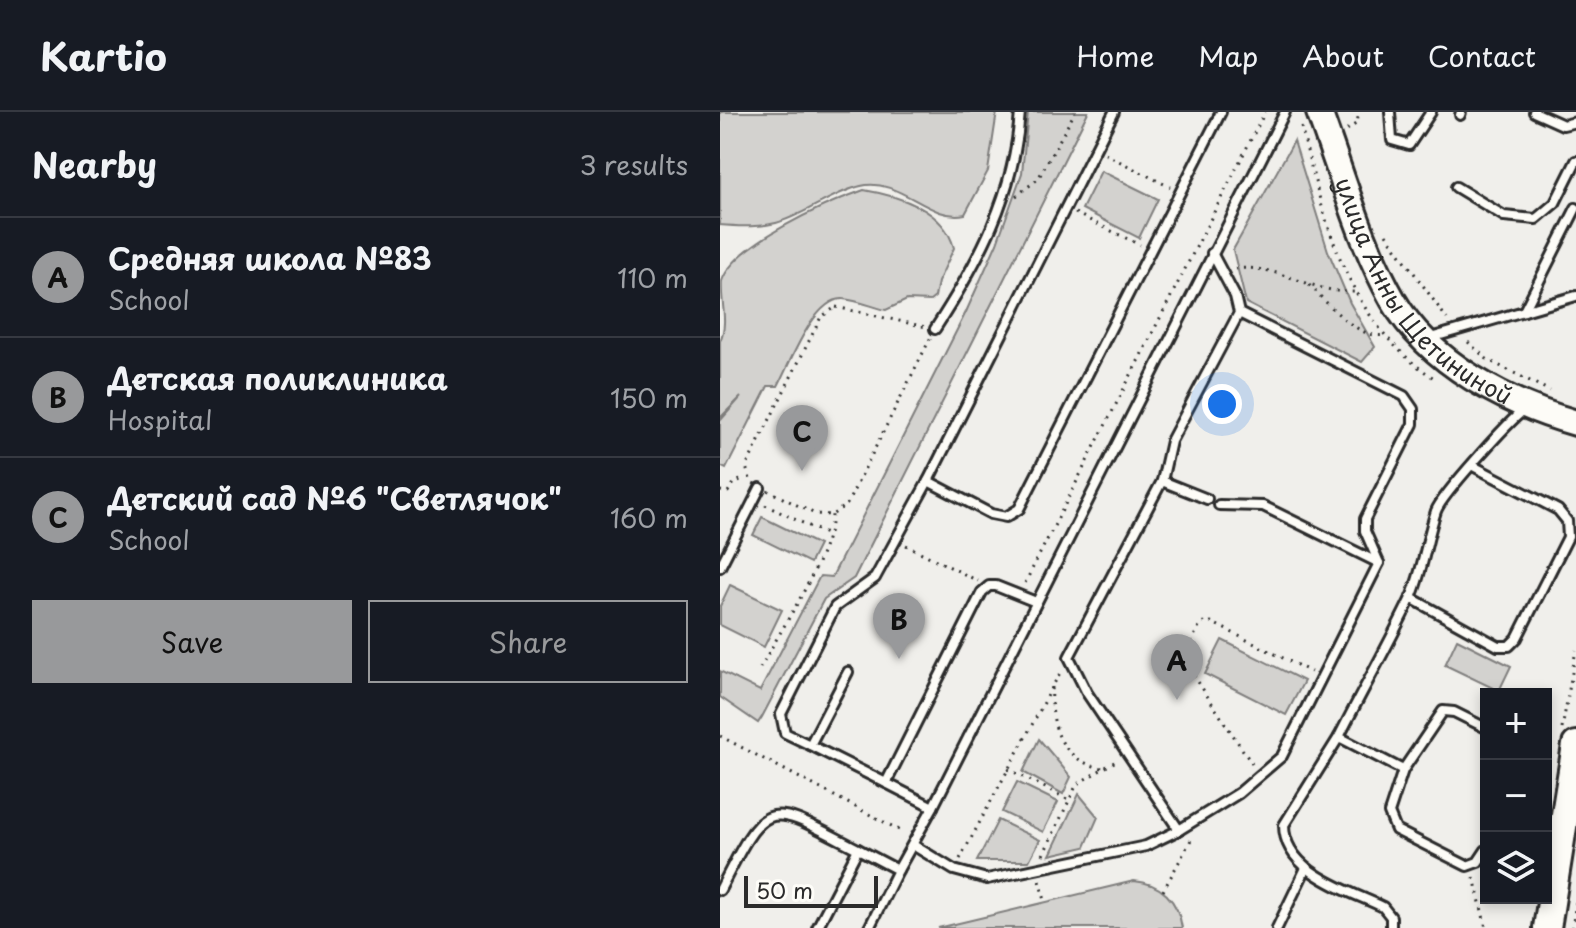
<!DOCTYPE html>
<meta charset="utf-8">
<style>
body{margin:0;font-family:"Playpen Sans",sans-serif;background:#242831;color:#f1f3f6}
.controls{position:absolute;right:24px;bottom:24px;display:grid;overflow:hidden;border-radius:0px;box-shadow:0 4px 12px #0003}
.controls button{width:72px;height:72px;display:grid;place-items:center;padding:0;border:0;border-bottom:2px solid #363941;background:#171b24;color:#f1f3f6;font:40px sans-serif}
.scale{position:absolute;left:24px;bottom:20px;width:134px;box-sizing:border-box;padding-left:8px;border:4px solid #2b2b2b;border-top:0;font-size:22px;line-height:28px;white-space:nowrap;color:#2b2b2b;-webkit-text-stroke:6px #fdfcf7;paint-order:stroke}
.you{position:absolute;left:502px;top:292px;width:28px;height:28px;margin:-20px;border:6px solid #fff;border-radius:50%;background:#1a73e8;box-shadow:0 0 0 12px #1a73e833}
.badge{display:grid;place-items:center;width:52px;height:52px;border-radius:50%;background:#98999b;color:#111;font-size:26px;font-weight:700}
.pin{position:absolute;translate:-50% -66px;filter:drop-shadow(0 2px 4px #0008)}
.pin::after{content:'';position:absolute;top:42px;width:28px;height:24px;background:inherit;clip-path:polygon(0 0,100% 0,50% 100%)}
.list{margin:0;padding:0;list-style:none}
h2{display:flex;justify-content:space-between;align-items:center;height:104px;margin:0;padding:0 32px;font-size:34px}
h2 small{font-size:26px;font-weight:400;color:#9ea1a6}
.list li{display:grid;grid-template-columns:52px 1fr auto;gap:24px;align-items:center;box-sizing:border-box;height:120px;padding:0 32px;border-top:2px solid #363941}
.list b{display:block;font-size:30px;white-space:nowrap}
.list p{margin:0;font-size:26px;white-space:nowrap;color:#9ea1a6}
.list em{font-size:26px;font-style:normal;color:#9ea1a6}
.actions{display:flex;gap:16px;padding:24px 32px}
.actions a{flex:1;padding:18px 0;border:2px solid #98999b;border-radius:0px;text-align:center;font-size:28px;color:#98999b}
.actions .main{background:#98999b;color:#111}
.icon{flex:none;width:44px;height:44px;fill:none;stroke:currentColor;stroke-width:2;stroke-linecap:round;stroke-linejoin:round}
.map{position:relative;flex:none;width:856px;height:816px;overflow:hidden}
header{display:flex;align-items:center;gap:48px;box-sizing:border-box;height:112px;padding:0 40px;background:#171b24;border-bottom:2px solid #363941}
header strong{font-size:38px}
nav{display:flex;gap:44px;margin-inline-start:auto;font-size:28px}
main{display:flex}
aside{flex:1;background:#171b24}
.map>svg:first-child{display:block}
</style>
<header>
<strong>Kartio</strong>
<nav><a>Home</a><a>Map</a><a>About</a><a>Contact</a></nav>
</header>
<main>
<aside>
<h2>Nearby<small>3 results</small></h2>
<ul class="list">
<li><span class="badge">A</span><div><b>Средняя школа №83</b><p>School</p></div><em>110 m</em></li>
<li><span class="badge">B</span><div><b>Детская поликлиника</b><p>Hospital</p></div><em>150 m</em></li>
<li><span class="badge">C</span><div><b>Детский сад №6 &quot;Светлячок&quot;</b><p>School</p></div><em>160 m</em></li>
</ul>
<div class="actions"><a class="main">Save</a><a>Share</a></div>
</aside>
<div class="map">
<svg width="856" height="816" viewBox="0 0 856 816">
<rect width="100%" height="100%" fill="#f0efeb"/>
<filter id="ink" filterUnits="userSpaceOnUse"><feTurbulence type="fractalNoise" baseFrequency=".0125" numOctaves="2"/><feDisplacementMap in="SourceGraphic" scale="16" xChannelSelector="R" yChannelSelector="G"/><feConvolveMatrix kernelMatrix="1 2 1 2 8 2 1 2 1" color-interpolation-filters="sRGB"/></filter>
<g filter="url(#ink)">
<g fill="#d3d2cf" stroke="#7f7e7d" stroke-width="2">
<path d="M0 0H277L268 59 245 102C209 110 180 65 141 74 111 81 85 103 56 111 37 116 18 114 0 113Z"/>
<polygon points="308,0 368,0 134,466 104,487 42,605 38,611 0,585 0,559 40,579 100,464 112,465 246,200 277,131 302,61"/>
<polygon points="574,29 608,139 630,191 655,235 642,250 526,191 513,138"/>
<polygon points="381,59 438,87 419,126 362,97"/>
<path d="M144 78C179 84 224 97 234 136L218 170 215 185 210 189 187 188 166 198C153 195 137 188 123 187 94 186 70 251 58 274H48L6 357 0 354V309L21 285 0 306V229C9 209 0 189 2 169 15 131 107 91 144 78Z"/>
<polygon points="42,405 99,433 90,451 33,423"/>
<polygon points="10,473 62,498 44,535 0,513 0,494"/>
<polygon points="737,527 791,554 779,579 725,553"/>
<polygon points="502,528 584,569 566,603 485,562"/>
<polygon points="319,627 351,665 343,682 303,660"/>
<polygon points="297,670 338,690 323,720 282,700"/>
<polygon points="359,682 378,705 365,735 330,743"/>
<polygon points="278,708 320,728 309,749 257,749"/>
<path d="M414 769C441 771 458 788 462 816H218Z"/>
</g>
<g fill="none" stroke-linecap="round" stroke-linejoin="round">
<g stroke="#2b2b2b" stroke-width="14">
<g id="lane">
<polyline points="394,0 208,369 271,402 286,405 299,397 501,0"/>
<polyline points="670,0 672,28 689,33 711,0"/>
<polyline points="814,0 843,13 856,10"/>
<polyline points="740,3 741,0"/>
<polyline points="736,75 784,104 816,107 835,91 856,49"/>
<polyline points="492,141 515,184 519,201 451,329 442,369 349,545 367,581 459,718 519,681 562,644 659,451 645,419 645,407 693,312 693,297 684,284 519,201"/>
<polyline points="804,199 856,96"/>
<path d="M215 217C259 149 295 82 300 0"/>
<polyline points="707,227 856,184"/>
<polyline points="442,369 487,387"/>
<polyline points="499,393 543,394 659,451"/>
<polyline points="0,455 40,376"/>
<polyline points="691,486 778,534 789,534 797,526 848,425 847,409 838,398 753,354"/>
<polyline points="128,560 90,633 166,671 262,480 269,474 276,474 316,490"/>
<path d="M619 625 564 713C564 760 628 778 663 795L671 805V816"/>
<polyline points="90,633 65,621 61,602 115,495 155,466 208,369"/>
<polyline points="683,658 723,599 734,600 766,616"/>
<polyline points="166,671 213,695 565,0"/>
<polyline points="193,733 234,758 267,767 426,734 459,718"/>
<path d="M766 738 758 750 747 754 676 718 669 701 683 658 619 625C642 579 668 534 690 488 703 459 706 429 716 399 722 383 789 309 804 298"/>
<path d="M0 778C48 683 46 690 138 737"/>
<polyline points="97,816 138,737 178,758 213,695"/>
<polyline points="149,816 178,758"/>
<polyline points="557,816 586,756"/>
</g>
</g>
<g stroke="#2b2b2b" stroke-width="30">
<g id="secondary">
<path id="s1" d="M599 0C622 62 640 130 673 188 709 251 788 292 856 311"/>
</g>
</g>
<g stroke="#2b2b2b" stroke-width="32">
<polyline id="primary" points="827,816 856,633"/>
</g>
<g stroke="#2b2b2b" stroke-width="3" stroke-dasharray="2 6" stroke-linecap="butt">
<path d="M581 15C605 110 627 210 714 266"/>
<polyline points="627,18 637,11 639,0"/>
<polyline points="385,42 450,75"/>
<polyline points="296,84 318,67 355,0"/>
<polyline points="355,101 420,133"/>
<polyline points="666,122 727,207"/>
<path d="M515 157C558 151 592 182 635 180"/>
<path d="M589 173C607 190 638 229 666 223"/>
<polygon points="116,195 215,217 127,392 112,403 95,402 31,370 26,355 101,205"/>
<polyline points="748,230 768,248 830,279"/>
<polyline points="0,379 8,380 15,370 26,366"/>
<polyline points="45,393 110,424"/>
<polyline points="186,433 258,469"/>
<polyline points="305,471 545,0"/>
<path d="M40 556C61 517 110 445 112 403"/>
<path d="M332 575C330 614 340 649 383 656"/>
<polyline points="842,617 856,538"/>
<polyline points="0,624 183,720"/>
<polyline points="532,652 463,547 480,512 487,508 591,560"/>
<polyline points="288,657 349,688"/>
<polyline points="323,743 357,672 396,649"/>
<polyline points="240,747 342,557"/>
<polyline points="754,765 766,816"/>
<polyline points="319,769 325,788"/>
<polyline points="443,779 472,726"/>
<polyline points="852,816 856,790"/>
</g>
<use href="#lane" stroke="#fdfcf7" stroke-width="8"/>
<use href="#secondary" stroke="#fdfcf7" stroke-width="24"/>
<use href="#primary" stroke="#fdfcf7" stroke-width="26"/>
</g>
</g>
<g text-anchor="middle" stroke-width="6" stroke-linejoin="round" paint-order="stroke">
<g font-size="24" fill="#2b2b2b" stroke="#fdfcf7">
<text dy="8" stroke="none"><textPath href="#s1" startOffset="214">улица Анны Щетининой</textPath></text>
</g>
</g>
</svg>
<div class="controls">
<button>+</button>
<button>−</button>
<button><svg class="icon" aria-label="layers" viewBox="0 0 24 24"><path d="M12 4l9 5-9 5-9-5zM3 14l9 5 9-5"/></svg></button>
</div>
<div class="scale">50 m</div>
<div class="you"></div>
<div class="pin badge" style="left:457px;top:588px">A</div>
<div class="pin badge" style="left:179px;top:547px">B</div>
<div class="pin badge" style="left:82px;top:359px">C</div>
</div>
</main>
